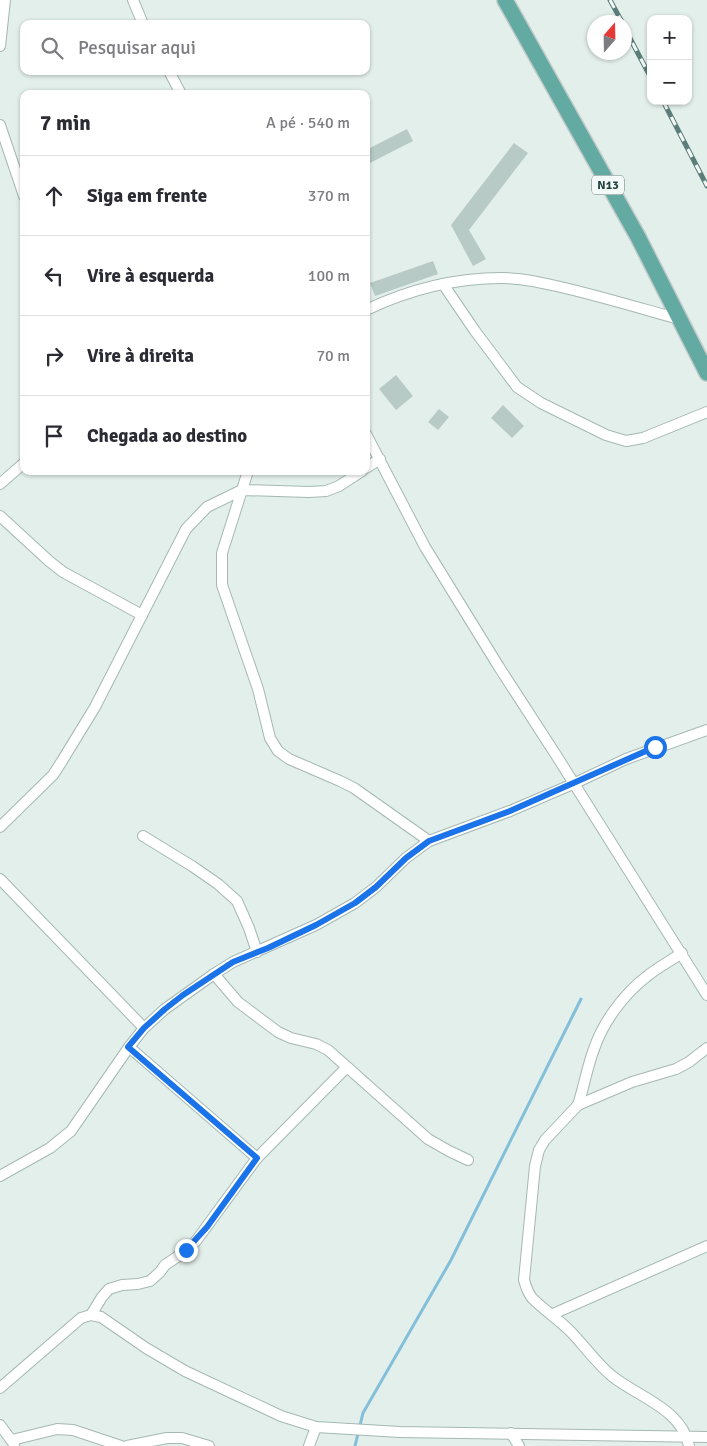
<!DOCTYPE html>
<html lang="pt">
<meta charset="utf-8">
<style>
body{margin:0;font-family:Signika,sans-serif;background:#f2f2f3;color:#2b2b33}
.controls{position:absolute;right:15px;top:15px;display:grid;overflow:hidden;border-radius:10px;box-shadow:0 1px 4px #0004}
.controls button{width:45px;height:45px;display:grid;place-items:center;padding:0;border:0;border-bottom:1px solid #e1e1e2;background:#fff;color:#2b2b33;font:25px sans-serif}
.compass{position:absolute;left:587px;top:15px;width:45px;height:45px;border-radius:50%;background:#fff;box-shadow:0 1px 4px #0004;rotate:20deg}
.stop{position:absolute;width:15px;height:15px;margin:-11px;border:4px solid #1a73e8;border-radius:50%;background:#fff}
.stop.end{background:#1a73e8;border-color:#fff;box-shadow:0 1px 5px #0008}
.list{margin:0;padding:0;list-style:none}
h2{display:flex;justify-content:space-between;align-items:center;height:65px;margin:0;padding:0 20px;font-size:21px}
h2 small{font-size:16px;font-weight:400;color:#7c7c81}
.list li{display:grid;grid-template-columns:32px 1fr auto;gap:15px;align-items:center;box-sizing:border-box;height:80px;padding:0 20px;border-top:1px solid #e1e1e2}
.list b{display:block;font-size:19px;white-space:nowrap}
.list em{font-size:16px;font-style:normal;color:#7c7c81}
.icon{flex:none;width:28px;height:28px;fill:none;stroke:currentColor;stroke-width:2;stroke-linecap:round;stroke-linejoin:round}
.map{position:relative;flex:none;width:707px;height:1446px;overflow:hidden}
.search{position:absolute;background:#fff;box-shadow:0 1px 4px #0004;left:20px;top:20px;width:350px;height:55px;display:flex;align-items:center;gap:12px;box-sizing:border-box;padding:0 18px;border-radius:10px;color:#7c7c81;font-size:19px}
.panel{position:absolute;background:#fff;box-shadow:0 1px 4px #0004;left:20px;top:90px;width:350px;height:385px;border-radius:10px}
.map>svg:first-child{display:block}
</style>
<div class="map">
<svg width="707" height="1446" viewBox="0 0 707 1446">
<rect width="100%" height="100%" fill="#e3efeb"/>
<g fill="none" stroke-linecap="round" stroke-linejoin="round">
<polyline stroke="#84bfda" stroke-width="3" points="355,1446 363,1413 451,1260 581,999"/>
</g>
<g fill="#b8cac5">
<polygon points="407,129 413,141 366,165 366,150"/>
<polygon points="514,143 528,153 469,230 486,259 473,266 451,225"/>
<polygon points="433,261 438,274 375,296 370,283"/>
<polygon points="396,375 413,396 396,410 379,389"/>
<polygon points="503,405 524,426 512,438 491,418"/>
<polygon points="439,409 449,417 438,430 428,422"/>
</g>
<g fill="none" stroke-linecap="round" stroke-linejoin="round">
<g stroke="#a5b8b4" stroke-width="12">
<g id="minor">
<polyline points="133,0 143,24"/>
<polyline points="0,46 5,0"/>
<polyline points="169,71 181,94"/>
<polyline points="0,125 24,196"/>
<polyline points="443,284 475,331 517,387 541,403 606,435 626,441 643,438 707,412"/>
<path d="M366 310C408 290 455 278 502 278 524 278 548 284 569 289 606 298 643 309 679 319"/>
<polyline points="366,434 425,547 499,667 556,755 707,995"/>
<polyline points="366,468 380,459"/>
<polyline points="248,471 222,553 222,585 258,689 270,738 278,751 289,759 340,781 354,788 429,841"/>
<polyline points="0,484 24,463"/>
<polyline points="0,516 49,561 63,572 142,615"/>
<polyline points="0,827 53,775 62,761 95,707 186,529 207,507 242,490 309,492 326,491 339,486 362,471"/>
<polyline points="143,836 192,866 218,884 237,901 249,928 257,952"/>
<polyline points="0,879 144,1028"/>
<polyline points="214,974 238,1002 278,1032 291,1038 316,1044 328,1050 428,1139 449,1151 468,1160"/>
<polyline points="129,1047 257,1158"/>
<path d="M578 1105C584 1087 587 1067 594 1049 603 1022 624 994 646 977 657 968 670 961 682 953"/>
<polyline points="0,1176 50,1148 71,1131 129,1047 144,1028 165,1009 214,974 233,962 316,925 355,903 376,887 406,858 429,841 510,811 573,784 626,759 707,730"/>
<polyline points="553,1314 707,1246"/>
<polyline points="91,1315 102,1297 109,1289 122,1285 138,1284 150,1281 160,1272 165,1265 186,1251 196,1241 257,1158 347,1067"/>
<polyline points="0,1388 81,1318 91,1315 101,1317 146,1348 185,1371 281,1416 316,1427 400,1432 707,1437"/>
<polyline points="0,1425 14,1444"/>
<polyline points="511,1433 519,1446"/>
<polyline points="12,1440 57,1429 73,1430 121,1446"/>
<polyline points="127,1446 167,1438 182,1438 209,1446"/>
<polyline points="309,1446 316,1427"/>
<path d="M689 1446C682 1409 638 1397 612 1376 596 1363 584 1345 570 1331 558 1319 544 1310 532 1298 528 1293 526 1287 524 1280L535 1166 539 1150 545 1140 578 1105 632 1082 676 1069 689 1062 707 1048"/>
</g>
</g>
<g stroke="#c1cac9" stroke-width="18">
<polyline id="primary" points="505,0 638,237 707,373"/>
</g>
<use href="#minor" stroke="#fff" stroke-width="10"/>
<use href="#primary" stroke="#62aaa2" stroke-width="15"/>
<g stroke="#5b7e7a" stroke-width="5">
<g id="rail">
<polyline points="610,0 622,22"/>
<polyline points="624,27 651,78"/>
<polyline points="663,101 707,186"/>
</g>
</g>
<use href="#rail" stroke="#f4faf8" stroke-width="3" stroke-dasharray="9" stroke-linecap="butt"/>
</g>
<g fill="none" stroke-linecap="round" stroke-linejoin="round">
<polyline stroke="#1a73e8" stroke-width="6" points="186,1250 207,1227 257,1158 128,1047 144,1028 165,1009 183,995 233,962 268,948 316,925 355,903 376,887 406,858 429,841 510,811 655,747"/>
</g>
<g text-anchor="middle" stroke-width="4" stroke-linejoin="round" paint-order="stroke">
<rect fill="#f4faf8" stroke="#607a76" stroke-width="1" x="592" y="175.5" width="32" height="19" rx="4"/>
<g font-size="12" font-weight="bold" fill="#20433f">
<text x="608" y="189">N13</text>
</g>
</g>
</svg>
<div class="controls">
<button>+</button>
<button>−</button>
</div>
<svg class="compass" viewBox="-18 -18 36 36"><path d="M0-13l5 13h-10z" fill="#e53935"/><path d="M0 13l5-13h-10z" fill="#7c7c81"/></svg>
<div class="stop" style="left:655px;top:747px"></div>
<div class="stop end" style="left:186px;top:1250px"></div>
<div class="search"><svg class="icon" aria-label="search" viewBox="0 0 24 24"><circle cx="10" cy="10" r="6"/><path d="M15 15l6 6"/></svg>Pesquisar aqui</div>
<section class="panel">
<h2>7 min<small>A pé · 540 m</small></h2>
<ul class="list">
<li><svg class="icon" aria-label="ahead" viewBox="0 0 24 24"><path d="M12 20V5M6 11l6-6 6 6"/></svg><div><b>Siga em frente</b></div><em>370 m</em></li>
<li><svg class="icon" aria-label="left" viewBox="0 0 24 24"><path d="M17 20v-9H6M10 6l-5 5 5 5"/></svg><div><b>Vire à esquerda</b></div><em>100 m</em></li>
<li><svg class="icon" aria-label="right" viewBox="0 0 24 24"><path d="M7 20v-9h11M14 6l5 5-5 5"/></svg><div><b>Vire à direita</b></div><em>70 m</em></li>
<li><svg class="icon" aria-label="arrive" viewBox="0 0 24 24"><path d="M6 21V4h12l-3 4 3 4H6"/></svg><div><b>Chegada ao destino</b></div></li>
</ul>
</section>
</div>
